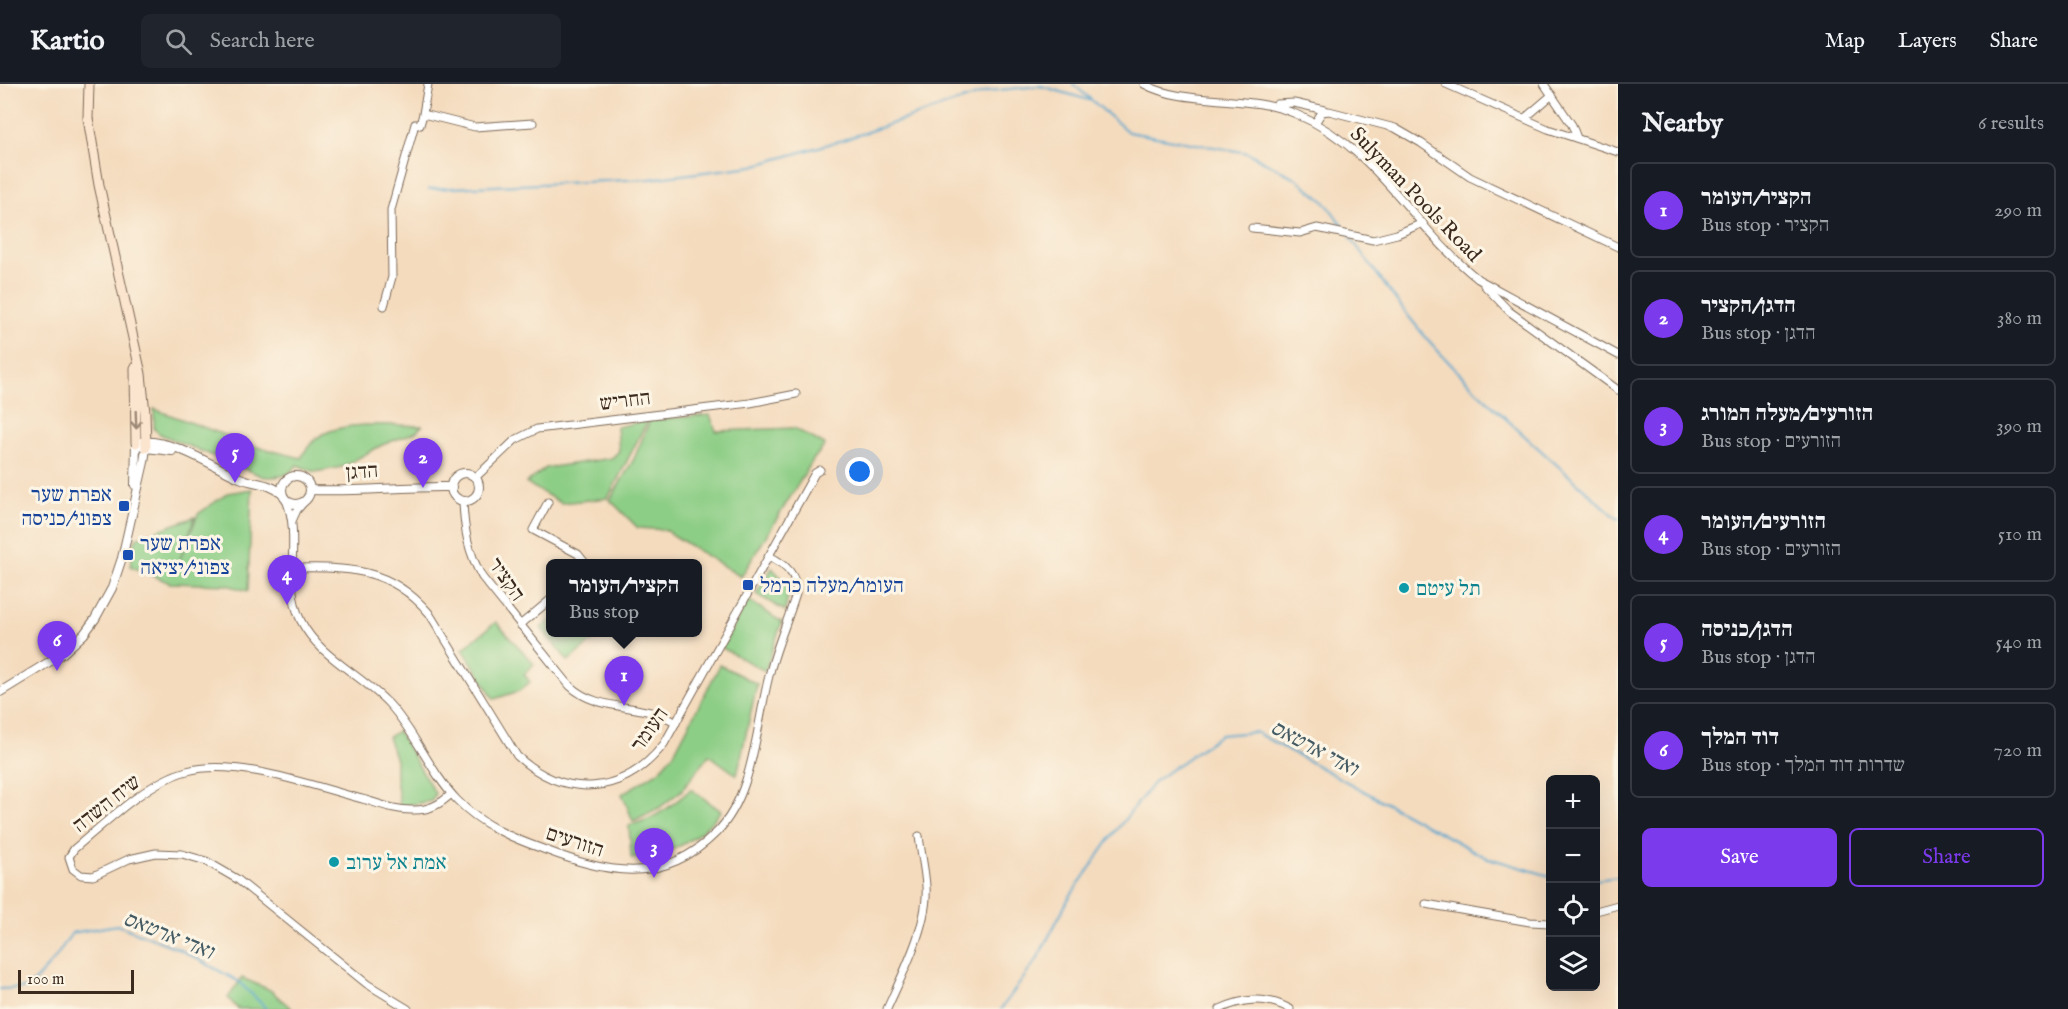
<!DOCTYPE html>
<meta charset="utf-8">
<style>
body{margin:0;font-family:"IM FELL English","Frank Ruhl Libre",serif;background:#20242c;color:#f1f3f6}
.controls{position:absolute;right:18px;bottom:18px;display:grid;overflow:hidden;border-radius:9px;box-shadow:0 6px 24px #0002}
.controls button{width:54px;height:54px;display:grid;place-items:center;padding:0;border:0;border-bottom:2px solid #363941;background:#171b24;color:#f1f3f6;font:30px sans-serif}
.scale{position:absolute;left:18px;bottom:15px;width:116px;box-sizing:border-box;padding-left:6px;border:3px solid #3b2a1e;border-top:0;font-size:16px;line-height:21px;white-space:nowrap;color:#3b2a1e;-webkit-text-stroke:4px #fcf5e5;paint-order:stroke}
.you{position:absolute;left:860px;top:388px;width:21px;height:21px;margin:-15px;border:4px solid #fff;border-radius:50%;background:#1a73e8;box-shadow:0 0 0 9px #1a73e833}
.badge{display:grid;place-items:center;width:39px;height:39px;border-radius:50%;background:#7c3aed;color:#fff;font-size:20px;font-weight:700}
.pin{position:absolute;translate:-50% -50px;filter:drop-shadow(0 2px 3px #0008)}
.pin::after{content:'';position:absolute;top:32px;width:21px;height:18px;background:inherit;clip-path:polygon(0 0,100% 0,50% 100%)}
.popup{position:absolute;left:546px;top:475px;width:156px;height:78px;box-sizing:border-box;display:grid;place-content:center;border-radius:9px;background:#171b24;filter:drop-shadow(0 2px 4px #0005);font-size:20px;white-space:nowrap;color:#9ea1a6}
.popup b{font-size:22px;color:#f1f3f6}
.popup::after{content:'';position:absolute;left:50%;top:100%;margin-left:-12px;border:12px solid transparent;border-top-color:#171b24}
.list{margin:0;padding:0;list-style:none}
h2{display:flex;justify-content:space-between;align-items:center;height:78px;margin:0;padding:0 24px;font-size:26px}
h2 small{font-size:20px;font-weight:400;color:#9ea1a6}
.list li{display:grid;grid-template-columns:39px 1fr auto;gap:18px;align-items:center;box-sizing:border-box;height:96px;margin:0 12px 12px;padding:0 12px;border:2px solid #363941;border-radius:9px}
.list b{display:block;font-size:22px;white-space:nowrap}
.list p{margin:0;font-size:20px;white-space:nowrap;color:#9ea1a6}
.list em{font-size:20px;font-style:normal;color:#9ea1a6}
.actions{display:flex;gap:12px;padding:18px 24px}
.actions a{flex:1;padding:14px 0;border:2px solid #7c3aed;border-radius:9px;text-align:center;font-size:21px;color:#7c3aed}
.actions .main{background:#7c3aed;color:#fff}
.icon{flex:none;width:33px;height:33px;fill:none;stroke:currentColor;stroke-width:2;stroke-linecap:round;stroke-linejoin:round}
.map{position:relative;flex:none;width:1618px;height:925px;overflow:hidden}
header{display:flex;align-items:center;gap:36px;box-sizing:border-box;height:84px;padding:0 30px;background:#171b24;border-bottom:2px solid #363941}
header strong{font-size:28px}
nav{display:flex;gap:33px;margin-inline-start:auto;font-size:21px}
.search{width:420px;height:54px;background:#20242c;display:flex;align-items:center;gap:15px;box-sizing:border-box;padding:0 21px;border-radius:9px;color:#9ea1a6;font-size:22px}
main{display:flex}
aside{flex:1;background:#171b24}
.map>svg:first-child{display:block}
</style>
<header>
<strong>Kartio</strong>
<div class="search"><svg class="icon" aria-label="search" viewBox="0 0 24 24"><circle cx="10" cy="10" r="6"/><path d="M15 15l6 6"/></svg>Search here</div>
<nav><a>Map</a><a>Layers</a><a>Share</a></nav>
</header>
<main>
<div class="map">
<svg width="1618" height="925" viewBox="0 0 1618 925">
<rect width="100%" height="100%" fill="#fcf5e5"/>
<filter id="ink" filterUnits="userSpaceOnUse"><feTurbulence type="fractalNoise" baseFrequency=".0167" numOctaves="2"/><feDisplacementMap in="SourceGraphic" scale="12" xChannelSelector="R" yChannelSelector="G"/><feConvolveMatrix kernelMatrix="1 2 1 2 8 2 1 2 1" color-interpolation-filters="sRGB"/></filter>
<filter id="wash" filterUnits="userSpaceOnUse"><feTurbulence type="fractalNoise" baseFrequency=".008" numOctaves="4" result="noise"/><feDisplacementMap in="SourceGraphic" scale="24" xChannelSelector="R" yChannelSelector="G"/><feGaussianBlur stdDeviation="1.35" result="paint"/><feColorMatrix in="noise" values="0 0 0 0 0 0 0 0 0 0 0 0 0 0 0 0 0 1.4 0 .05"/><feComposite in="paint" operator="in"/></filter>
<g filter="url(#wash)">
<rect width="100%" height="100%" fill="#f4dbbe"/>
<g fill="#8dce86" stroke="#647c52" stroke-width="1.5">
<path d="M154 325 257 363 301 374C306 365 314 355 323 350 349 337 393 341 422 342L416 348 382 361 342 383 315 388 297 381C289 393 278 393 264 393L160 350 154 345Z"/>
<polygon points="710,331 716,347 794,344 825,361 813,376 741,493 665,446 638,444 610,416 634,375 650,336"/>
<polygon points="648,336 608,414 561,419 526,399 546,384 612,374 619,367 617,343"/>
<polygon points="252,405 248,507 227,501 170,499 130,482 136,454 195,433 177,483 198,430 228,409"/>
<polygon points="772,484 790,503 785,527 756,510"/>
<polygon points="748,516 782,538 765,587 722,564"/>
<polygon points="550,537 550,548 591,549 596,554 568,577 541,544"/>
<polygon points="496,538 534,580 524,590 530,598 519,607 494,615 463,565"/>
<polygon points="720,581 757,600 737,691 709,671 681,707 659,724 633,737 622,710 659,687 674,669"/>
<polygon points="398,647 435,709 432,717 400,722 396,694 396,676 388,653"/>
<path d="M691 705 721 727C697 757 670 772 631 774L629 741C653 737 674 720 691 705Z"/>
<polygon points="242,894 270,906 292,925 238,925 228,914"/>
</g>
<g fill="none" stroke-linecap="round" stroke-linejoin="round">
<g stroke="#51a4cd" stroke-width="2">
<polyline points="1073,0 1128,48 1248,69 1297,95 1326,119 1347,148"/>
<polyline points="429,105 649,95 753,82 843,56 989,7 1041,2 1092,17"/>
<path d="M1350 153C1379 192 1407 234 1440 269 1496 329 1557 381 1618 435"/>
<polyline points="1596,796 1618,793"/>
<polyline points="0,905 28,904 53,877 72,849 117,841 177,864 238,897 267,925"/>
<polyline points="1001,925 1036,877 1069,814 1114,749 1155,697 1220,651 1255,648 1485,773 1550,792"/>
</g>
</g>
</g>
<g filter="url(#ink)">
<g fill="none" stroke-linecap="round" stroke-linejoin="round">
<g stroke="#7c6856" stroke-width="9">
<g id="minor">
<path d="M1144 0C1186 23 1249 9 1296 30 1379 65 1412 143 1478 195L1618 271"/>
<polyline points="1446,0 1548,45 1618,68"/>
<polyline points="1544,0 1572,41 1577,54"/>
<polyline points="1277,20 1294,19 1325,26"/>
<polyline points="423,30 428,0"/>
<polyline points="1525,34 1552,11"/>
<polyline points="1315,39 1322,28 1329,27 1395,44 1421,59 1470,93 1618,163"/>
<polyline points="1252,144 1300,149 1317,144 1373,156 1397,150 1423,139"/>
<polyline points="1484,201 1509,227 1618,306"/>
<polyline points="384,222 392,193 391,126 415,40 420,41 423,30 475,43 533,39"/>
<polyline points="475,394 515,356 537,345 750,319 796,310"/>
<path d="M286 416C302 454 282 499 301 537 319 573 362 591 389 620 416 649 430 688 457 716 481 741 512 754 543 765 606 789 662 803 716 749 755 710 756 639 770 588 777 561 788 536 796 510 798 491 786 480 769 472"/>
<path d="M463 417C464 445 468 468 482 493L570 602C600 630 644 617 676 639"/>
<polyline points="548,418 533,446 578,470 586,480"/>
<polyline points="292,437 297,426 304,418"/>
<path d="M292 484C347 483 390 483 429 529L517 672C566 716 624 711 664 660L815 389 820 386"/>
<polyline points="520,541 550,516"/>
<polyline points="1426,820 1530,838 1550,839"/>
<polyline points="1596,827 1618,821"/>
<path d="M408 925 367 900 237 795 206 777 182 770 156 769 129 775 93 792 81 791 73 785 69 773 74 765C105 739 148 697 187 687 237 673 315 703 366 716 382 721 398 727 415 726 430 726 441 720 451 710"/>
<path d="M887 925C902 891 929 840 926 802 925 786 921 769 919 752"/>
<path d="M1220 925C1244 914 1266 912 1290 925"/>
</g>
</g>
<g stroke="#7c6856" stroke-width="10">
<g id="tertiary">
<path d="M136 359C168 351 211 382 240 394 254 400 271 399 282 410"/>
<polyline points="141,361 146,364 172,367"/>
<circle cx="465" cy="403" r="14"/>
<circle cx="296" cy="406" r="14"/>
<polyline points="135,401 136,359"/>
<path d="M310 406C358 408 404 402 452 403"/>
<polyline points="0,608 62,570 84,550 95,535 112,504 122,474 144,378 146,364"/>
</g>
</g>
<g stroke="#7c6856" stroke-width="11">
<g id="secondary">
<polyline points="89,0 88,34 99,101 141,290 145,329 146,364"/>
<polyline points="135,284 136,359"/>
</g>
</g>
<use href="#minor" stroke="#fff" stroke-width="7"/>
<use href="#tertiary" stroke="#fff" stroke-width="8"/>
<use href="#secondary" stroke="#fce5cf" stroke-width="9"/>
</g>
<defs><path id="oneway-shaft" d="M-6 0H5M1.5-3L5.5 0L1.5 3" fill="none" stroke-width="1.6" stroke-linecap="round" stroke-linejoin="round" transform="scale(1.5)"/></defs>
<use stroke="#9c8876" href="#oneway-shaft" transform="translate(136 336) rotate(88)"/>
</g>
<g fill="#1a4fb4" stroke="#fcf5e5" stroke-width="2">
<rect x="118" y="416" width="12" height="12" rx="3"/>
<rect x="122" y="465" width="12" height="12" rx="3"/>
<rect x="742" y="495" width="12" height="12" rx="3"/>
</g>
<g fill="#0f9aa8" stroke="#fcf5e5" stroke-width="2">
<circle cx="1404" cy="504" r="6"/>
<circle cx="334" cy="778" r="6"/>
</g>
<g text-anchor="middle" stroke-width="6" stroke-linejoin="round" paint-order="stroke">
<g font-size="21" fill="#3b2a1e" stroke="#fcf5e5">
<text transform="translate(1416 110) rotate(46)" y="7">Sulyman Pools Road</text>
<text transform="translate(625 316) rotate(-7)" y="7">החריש</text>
<text transform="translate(362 387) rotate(-4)" y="7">הדגן</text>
<text transform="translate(507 495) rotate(55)" y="7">הקציר</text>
<text transform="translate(649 645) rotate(-55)" y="7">העומר</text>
<text transform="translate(106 719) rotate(-38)" y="7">שיח השדה</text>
<text transform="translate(575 757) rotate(18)" y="7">הזורעים</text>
</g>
<g font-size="21" fill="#164399" stroke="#fcf5e5" text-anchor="start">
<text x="112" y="417" text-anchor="end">אפרת שער<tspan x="112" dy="24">צפוני/כניסה</tspan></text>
<text x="140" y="466">אפרת שער<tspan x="140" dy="24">צפוני/יציאה</tspan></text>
<text x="760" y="508">העומר/מעלה כרמל</text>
</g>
<g font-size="21" fill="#0d838f" stroke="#fcf5e5" text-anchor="start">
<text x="1416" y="511">תל עיטם</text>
<text x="346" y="785">אמת אל ערוב</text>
</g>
<g font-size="22" font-style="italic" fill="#445b64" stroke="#fcf5e5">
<text transform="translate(1315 663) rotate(28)" y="8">ואדי ארטאס</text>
<text transform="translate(169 850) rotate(22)" y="8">ואדי ארטאס</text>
</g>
</g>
</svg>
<div class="controls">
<button>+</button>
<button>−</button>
<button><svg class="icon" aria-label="locate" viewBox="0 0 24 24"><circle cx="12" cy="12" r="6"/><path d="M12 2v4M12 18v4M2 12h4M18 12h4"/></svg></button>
<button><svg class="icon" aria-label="layers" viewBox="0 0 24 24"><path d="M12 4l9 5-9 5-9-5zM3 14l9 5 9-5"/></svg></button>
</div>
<div class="scale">100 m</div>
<div class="you"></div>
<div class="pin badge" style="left:624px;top:622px">1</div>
<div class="popup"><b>הקציר/העומר</b>Bus stop</div>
<div class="pin badge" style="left:423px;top:404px">2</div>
<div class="pin badge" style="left:654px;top:794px">3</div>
<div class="pin badge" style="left:287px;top:521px">4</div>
<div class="pin badge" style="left:235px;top:399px">5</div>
<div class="pin badge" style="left:57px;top:587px">6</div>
</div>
<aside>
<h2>Nearby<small>6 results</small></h2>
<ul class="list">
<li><span class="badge">1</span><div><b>הקציר/העומר</b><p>Bus stop · הקציר</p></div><em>290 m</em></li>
<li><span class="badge">2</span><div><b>הדגן/הקציר</b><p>Bus stop · הדגן</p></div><em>380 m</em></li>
<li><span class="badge">3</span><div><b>הזורעים/מעלה המורג</b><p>Bus stop · הזורעים</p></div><em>390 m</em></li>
<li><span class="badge">4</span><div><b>הזורעים/העומר</b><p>Bus stop · הזורעים</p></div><em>510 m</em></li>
<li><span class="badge">5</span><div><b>הדגן/כניסה</b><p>Bus stop · הדגן</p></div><em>540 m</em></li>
<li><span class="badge">6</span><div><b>דוד המלך</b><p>Bus stop · שדרות דוד המלך</p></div><em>720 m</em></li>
</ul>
<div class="actions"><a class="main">Save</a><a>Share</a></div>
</aside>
</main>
